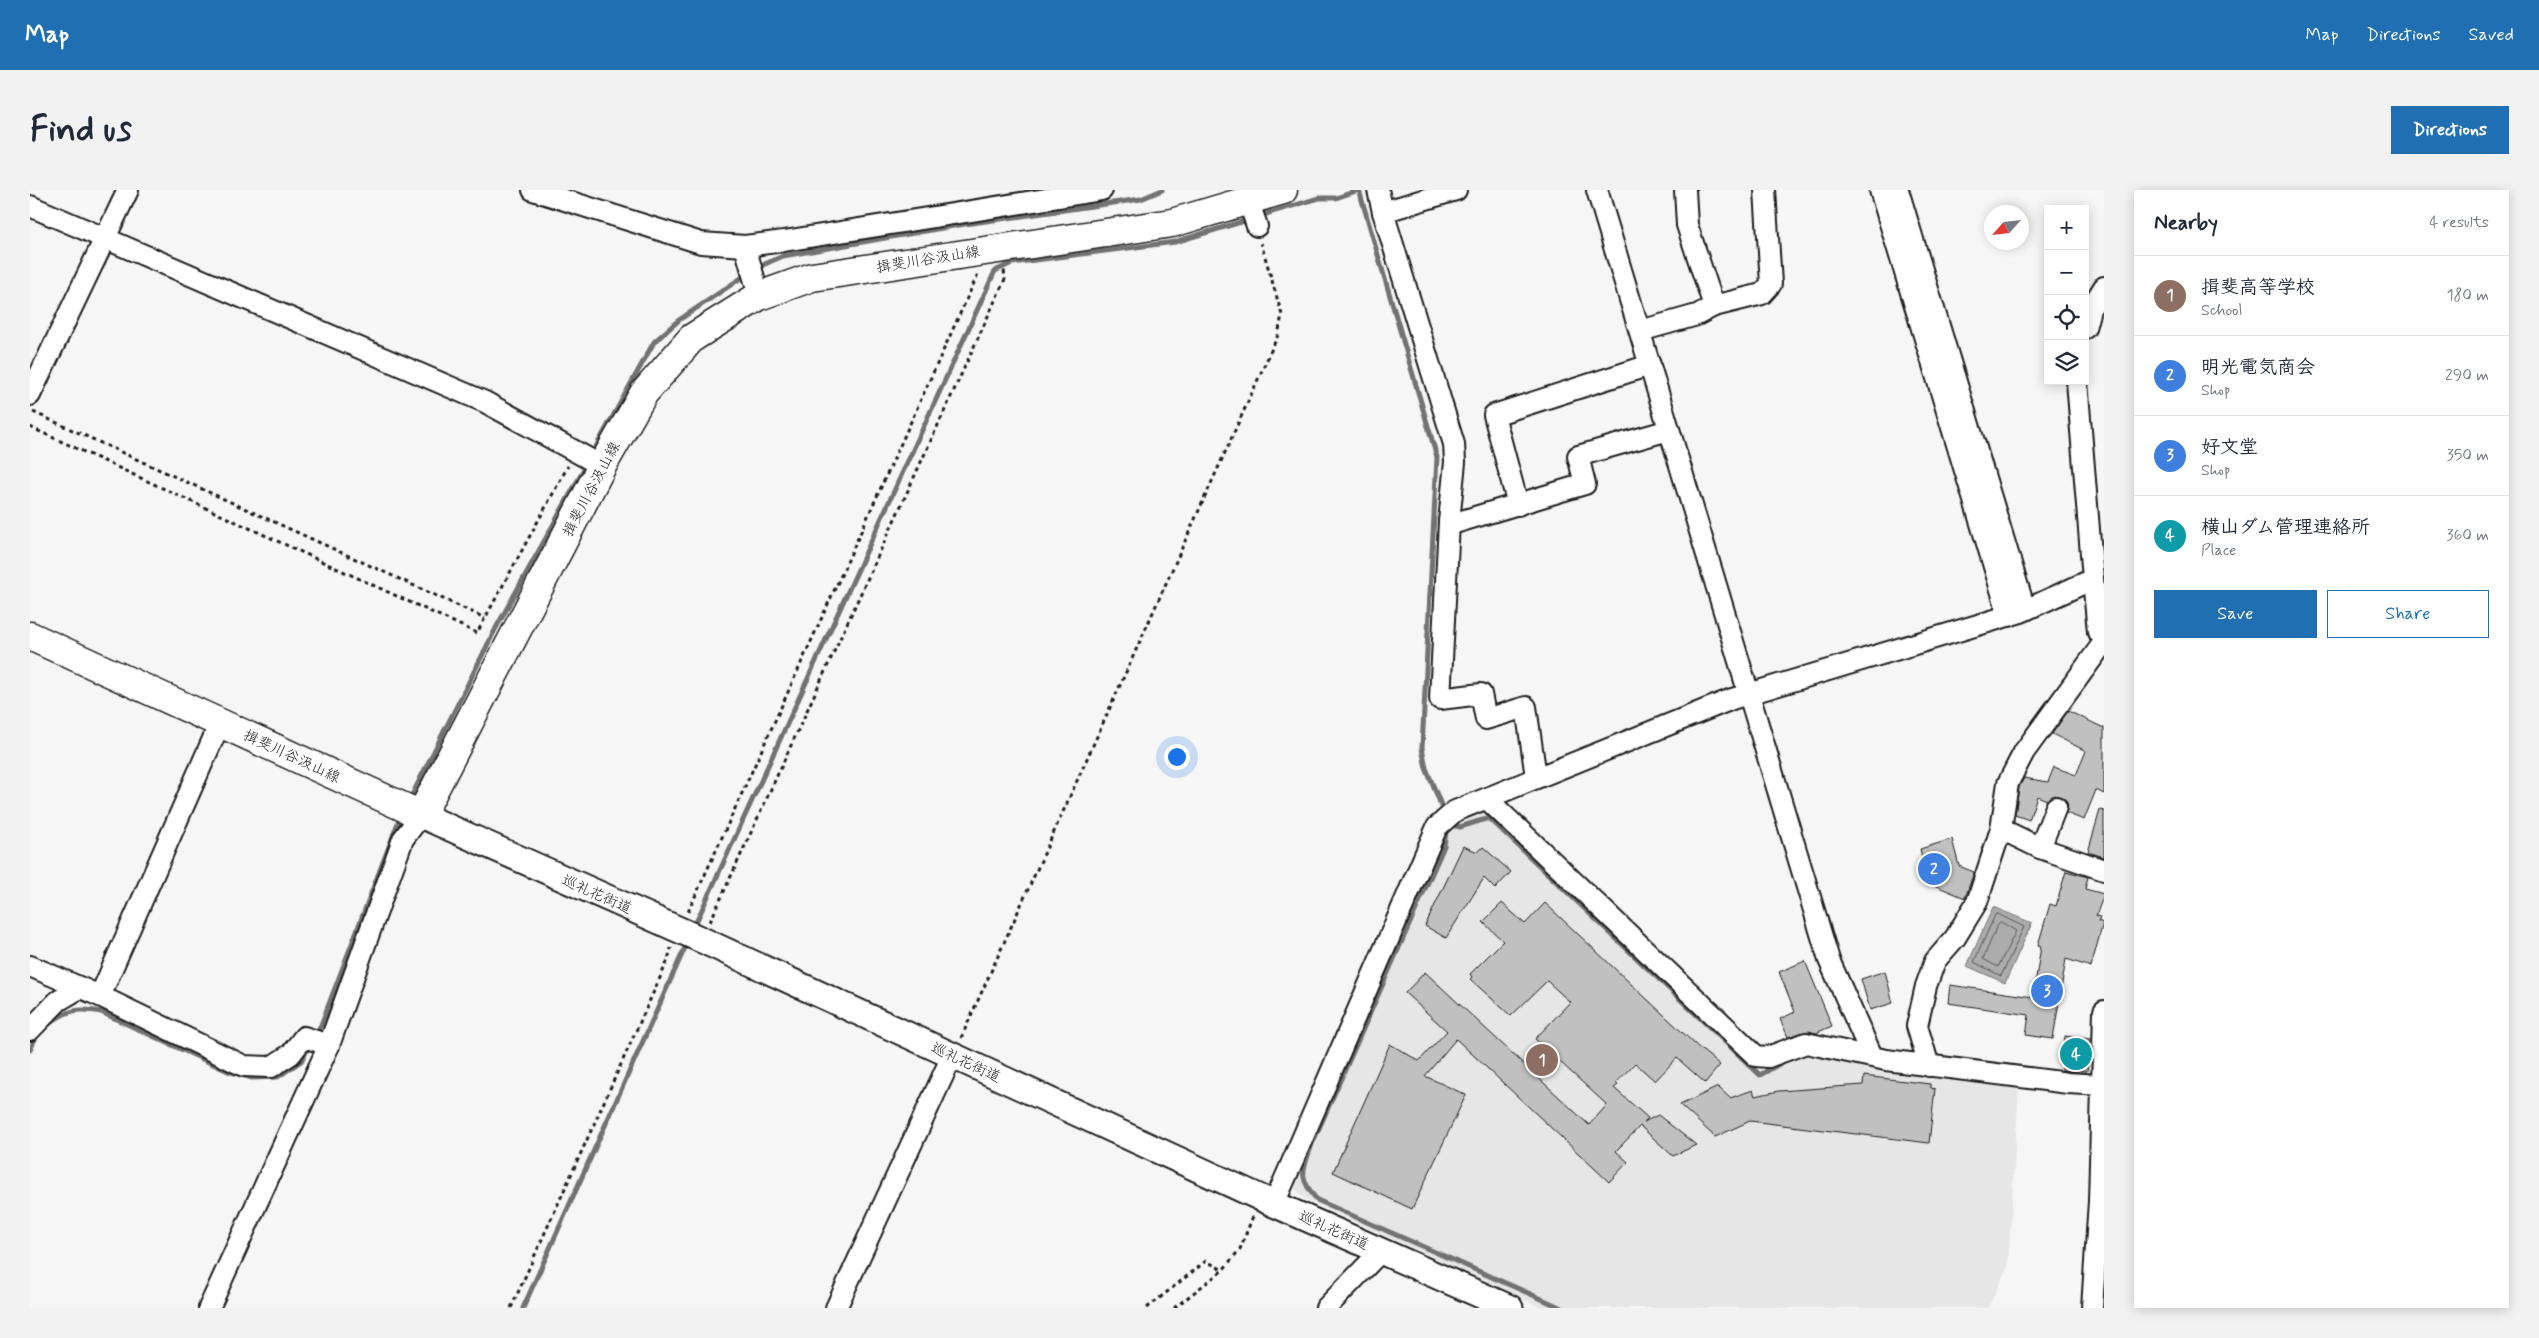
<!DOCTYPE html>
<meta charset="utf-8">
<style>
body{margin:0;font-family:Mynerve,"Klee One",sans-serif;background:#f2f2f3;color:#1f2937}
.controls{position:absolute;right:15px;top:15px;display:grid;overflow:hidden;border-radius:0px;box-shadow:0 2px 12px #0003}
.controls button{width:45px;height:45px;display:grid;place-items:center;padding:0;border:0;border-bottom:1px solid #e0e1e3;background:#fff;color:#1f2937;font:25px sans-serif}
.compass{position:absolute;left:1954px;top:15px;width:45px;height:45px;border-radius:50%;background:#fff;box-shadow:0 2px 12px #0003;rotate:243deg}
.you{position:absolute;left:1146px;top:566px;width:18px;height:18px;margin:-12px;border:4px solid #fff;border-radius:50%;background:#1a73e8;box-shadow:0 0 0 8px #1a73e833}
.badge{display:grid;place-items:center;width:32px;height:32px;border-radius:50%;background:#1f6fb2;color:#fff;font-size:16px;font-weight:700}
.pin{position:absolute;translate:-50% -50%;border:2px solid #fff;box-shadow:0 1px 5px #0006}
.list{margin:0;padding:0;list-style:none}
h2{display:flex;justify-content:space-between;align-items:center;height:65px;margin:0;padding:0 20px;font-size:21px}
h2 small{font-size:16px;font-weight:400;color:#747a83}
.list li{display:grid;grid-template-columns:32px 1fr auto;gap:15px;align-items:center;box-sizing:border-box;height:80px;padding:0 20px;border-top:1px solid #e0e1e3}
.list b{display:block;font-size:19px;white-space:nowrap}
.list p{margin:0;font-size:16px;white-space:nowrap;color:#747a83}
.list em{font-size:16px;font-style:normal;color:#747a83}
.actions{display:flex;gap:10px;padding:15px 20px}
.actions a{flex:1;padding:11px 0;border:1px solid #1f6fb2;border-radius:0px;text-align:center;font-size:18px;color:#1f6fb2}
.actions .main{background:#1f6fb2;color:#fff}
.icon{flex:none;width:28px;height:28px;fill:none;stroke:currentColor;stroke-width:2;stroke-linecap:round;stroke-linejoin:round}
.map{position:relative;flex:none;width:2074px;height:1118px;overflow:hidden;border-radius:0px}
header{display:flex;align-items:center;gap:30px;box-sizing:border-box;height:70px;padding:0 25px;background:#1f6fb2;color:#fff}
header strong{font-size:24px}
nav{display:flex;gap:28px;margin-inline-start:auto;font-size:18px}
.intro{display:flex;align-items:center;justify-content:space-between;box-sizing:border-box;height:120px;padding:0 30px}
h1{margin:0;font-size:35px}
.button{padding:12px 22px;border-radius:0px;background:#1f6fb2;color:#fff;font-size:18px;font-weight:700}
main{display:flex;gap:30px;padding:0 30px}
aside{flex:1;background:#fff;border-radius:0px;box-shadow:0 2px 12px #0003}
.map>svg:first-child{display:block}
</style>
<header>
<strong>Map</strong>
<nav><a>Map</a><a>Directions</a><a>Saved</a></nav>
</header>
<div class="intro"><h1>Find us</h1><a class="button">Directions</a></div>
<main>
<div class="map">
<svg width="2074" height="1118" viewBox="0 0 2074 1118">
<rect width="100%" height="100%" fill="#f6f6f6"/>
<filter id="ink" filterUnits="userSpaceOnUse"><feTurbulence type="fractalNoise" baseFrequency=".02" numOctaves="2"/><feDisplacementMap in="SourceGraphic" scale="10" xChannelSelector="R" yChannelSelector="G"/><feConvolveMatrix kernelMatrix="1 2 1 2 8 2 1 2 1" color-interpolation-filters="sRGB"/></filter>
<g filter="url(#ink)">
<polygon fill="#e6e6e6" points="1452,618 1463,626 1724,881 1734,881 1780,862 1831,877 1989,895 1978,1076 1958,1118 1512,1118 1275,1009 1269,1004 1265,998 1264,978 1408,645"/>
<polygon fill="#acacac" stroke="#727272" points="1963,717 2002,733 1975,793 1937,776"/>
<g fill="none" stroke-linecap="round" stroke-linejoin="round">
<g stroke="#565656" stroke-width="1">
<polygon points="1968,724 1994,737 1971,786 1944,772 1965,725"/>
<polygon points="1971,732 1986,741 1968,777 1953,769 1968,734"/>
</g>
<g stroke="#727272" stroke-width="5">
<polyline points="1329,0 1407,267 1392,558 1396,578 1411,615"/>
<polyline points="1229,26 1289,8 1306,8 1329,0"/>
<polyline points="726,78 753,66 935,34 1111,9 1132,0"/>
<polyline points="561,266 624,152 649,130 717,84"/>
<polyline points="379,611 466,438 557,274"/>
<polyline points="1417,634 1430,637 1459,628 1730,885 1756,870"/>
<path d="M1417 635 1414 656 1282 954C1273 981 1267 986 1287 1010L1532 1118"/>
<polyline points="663,739 965,81 982,73 1145,52 1221,29"/>
<path d="M19 834C38 819 49 818 71 822L198 881 222 888 248 887 271 871 281 853"/>
<polyline points="285,845 291,835 371,625"/>
<polyline points="0,860 8,842"/>
<polyline points="493,1118 658,751"/>
</g>
</g>
<g fill="#c0c0c0" stroke="#1c1c1c">
<polygon points="2038,521 2074,538 2074,604 2066,600 2054,630 2036,623 2038,616 2036,610 2025,605 2017,610 2007,606 1999,630 1985,625 1989,597 1994,588 2018,592 2024,577 2046,585 2056,561 2022,544"/>
<polygon points="2070,620 2074,621 2074,667 2058,662"/>
<polygon points="1922,649 1929,676 1944,682 1935,708 1894,691 1892,680 1895,679 1890,659"/>
<polygon points="1433,656 1448,662 1453,657 1481,682 1465,699 1454,688 1416,748 1395,736"/>
<polygon points="2036,681 2058,687 2055,699 2074,704 2066,726 2070,727 2068,731 2073,733 2061,777 2036,769 2023,849 1996,845 1999,825 1918,813 1920,795 2003,807 2011,756 2008,755 2020,714 2026,716"/>
<polygon points="1472,713 1495,734 1515,713 1668,857 1690,875 1675,893 1647,868 1625,891 1605,873 1586,893 1588,895 1584,898 1618,928 1614,932 1628,925 1666,955 1643,966 1610,936 1586,961 1598,972 1579,992 1426,849 1395,886 1436,905 1382,1019 1303,982 1360,854 1389,871 1417,841 1375,803 1395,782 1559,935 1577,915 1505,849 1540,812 1517,791 1481,826 1440,789 1442,787 1440,784 1473,751 1453,732"/>
<polygon points="1775,771 1802,836 1786,843 1779,841 1758,847 1750,829 1765,822 1749,782"/>
<polygon points="1855,781 1863,813 1840,820 1831,789"/>
<polygon points="2035,846 2060,849 2057,881 2032,880"/>
<polygon points="1834,886 1900,894 1901,898 1905,899 1899,953 1720,931 1685,947 1650,915 1688,897 1700,908 1723,900 1725,906 1749,901 1833,895"/>
</g>
<g fill="none" stroke-linecap="round" stroke-linejoin="round">
<g stroke="#1c1c1c" stroke-width="24">
<g id="minor">
<polyline points="503,0 671,53 715,56 754,51 1072,0"/>
<polyline points="1348,0 1353,22 1424,254 1425,272 1419,332 1410,509 1451,504 1456,529 1496,517 1506,587"/>
<polyline points="1567,0 1799,770 1842,866"/>
<polyline points="1655,0 1657,35 1684,116"/>
<polyline points="1850,0 1979,426"/>
<polyline points="1868,0 1995,420"/>
<polyline points="1218,10 1227,36"/>
<polyline points="0,16 455,212 572,276"/>
<polyline points="1353,22 1426,0"/>
<polyline points="715,56 729,106"/>
<polyline points="2055,138 2060,119 2074,97"/>
<polyline points="1610,141 1667,125 1684,116 1732,104 1741,94 1735,0"/>
<polyline points="0,205 98,0"/>
<polyline points="1488,315 1464,225 1620,175"/>
<polyline points="1419,332 1425,333 1555,294 1548,266 1639,240"/>
<polyline points="2063,389 2068,442"/>
<polyline points="1457,609 1726,866 1738,867 1776,853 1856,870 2038,893 2072,895"/>
<polyline points="1971,639 1978,593 1994,562 2074,452"/>
<polyline points="2010,658 2074,680"/>
<polyline points="0,776 70,806 214,876 241,877 261,864 274,847 299,855"/>
<polyline points="70,806 190,533"/>
<polyline points="0,840 28,811 50,798"/>
<polyline points="1899,876 1887,836 1896,796 1905,771 1925,748 1947,712 1971,639 2010,658 2026,617"/>
<polyline points="1244,1014 1407,637 1425,621 1702,509 1991,422 2063,389 2047,191"/>
<polyline points="179,1118 299,855 373,649 391,625"/>
<polyline points="806,1118 922,866"/>
<polyline points="1296,1118 1351,1061"/>
<polyline points="2062,1118 2069,1011 2074,821"/>
</g>
</g>
<g stroke="#1c1c1c" stroke-width="29">
<polyline id="tertiary" points="391,625 672,750 1244,1014 1480,1118"/>
</g>
<g stroke="#1c1c1c" stroke-width="31">
<polyline id="secondary" points="0,446 391,625 572,276 614,203 662,148 729,106 782,87 1142,33 1253,0"/>
</g>
<g stroke="#1c1c1c" stroke-width="3" stroke-dasharray="4 4" stroke-linecap="butt">
<polyline points="3,222 455,428"/>
<polyline points="0,237 447,443 538,276"/>
<polyline points="658,722 948,84"/>
<polyline points="680,732 975,89 974,80"/>
<polyline points="931,848 1248,145 1252,125 1231,53"/>
<polyline points="481,1118 638,770 641,758"/>
<polyline points="1117,1118 1176,1071 1193,1080"/>
<polyline points="1144,1118 1193,1080 1210,1059 1223,1026"/>
</g>
<use href="#minor" stroke="#fff" stroke-width="20"/>
<use href="#tertiary" stroke="#fff" stroke-width="25"/>
<use href="#secondary" stroke="#fff" stroke-width="28"/>
</g>
</g>
<g text-anchor="middle" stroke-width="4.5" stroke-linejoin="round" paint-order="stroke">
<g font-size="15" fill="#1c1c1c" stroke="#fff">
<text transform="translate(898 69) rotate(-9)" y="5">揖斐川谷汲山線</text>
<text transform="translate(561 299) rotate(-62)" y="5">揖斐川谷汲山線</text>
<text transform="translate(262 566) rotate(25)" y="5">揖斐川谷汲山線</text>
<text transform="translate(567 704) rotate(24)" y="5">巡礼花街道</text>
<text transform="translate(936 872) rotate(25)" y="5">巡礼花街道</text>
<text transform="translate(1304 1040) rotate(24)" y="5">巡礼花街道</text>
</g>
</g>
</svg>
<div class="controls">
<button>+</button>
<button>−</button>
<button><svg class="icon" aria-label="locate" viewBox="0 0 24 24"><circle cx="12" cy="12" r="6"/><path d="M12 2v4M12 18v4M2 12h4M18 12h4"/></svg></button>
<button><svg class="icon" aria-label="layers" viewBox="0 0 24 24"><path d="M12 4l9 5-9 5-9-5zM3 14l9 5 9-5"/></svg></button>
</div>
<svg class="compass" viewBox="-18 -18 36 36"><path d="M0-13l5 13h-10z" fill="#e53935"/><path d="M0 13l5-13h-10z" fill="#747a83"/></svg>
<div class="you"></div>
<div class="pin badge" style="left:1512px;top:870px;background:#8d6e63">1</div>
<div class="pin badge" style="left:1904px;top:679px;background:#3f7fe0">2</div>
<div class="pin badge" style="left:2017px;top:801px;background:#3f7fe0">3</div>
<div class="pin badge" style="left:2046px;top:864px;background:#0f9aa8">4</div>
</div>
<aside>
<h2>Nearby<small>4 results</small></h2>
<ul class="list">
<li><span class="badge" style="background:#8d6e63">1</span><div><b>揖斐高等学校</b><p>School</p></div><em>180 m</em></li>
<li><span class="badge" style="background:#3f7fe0">2</span><div><b>明光電気商会</b><p>Shop</p></div><em>290 m</em></li>
<li><span class="badge" style="background:#3f7fe0">3</span><div><b>好文堂</b><p>Shop</p></div><em>350 m</em></li>
<li><span class="badge" style="background:#0f9aa8">4</span><div><b>横山ダム管理連絡所</b><p>Place</p></div><em>360 m</em></li>
</ul>
<div class="actions"><a class="main">Save</a><a>Share</a></div>
</aside>
</main>
